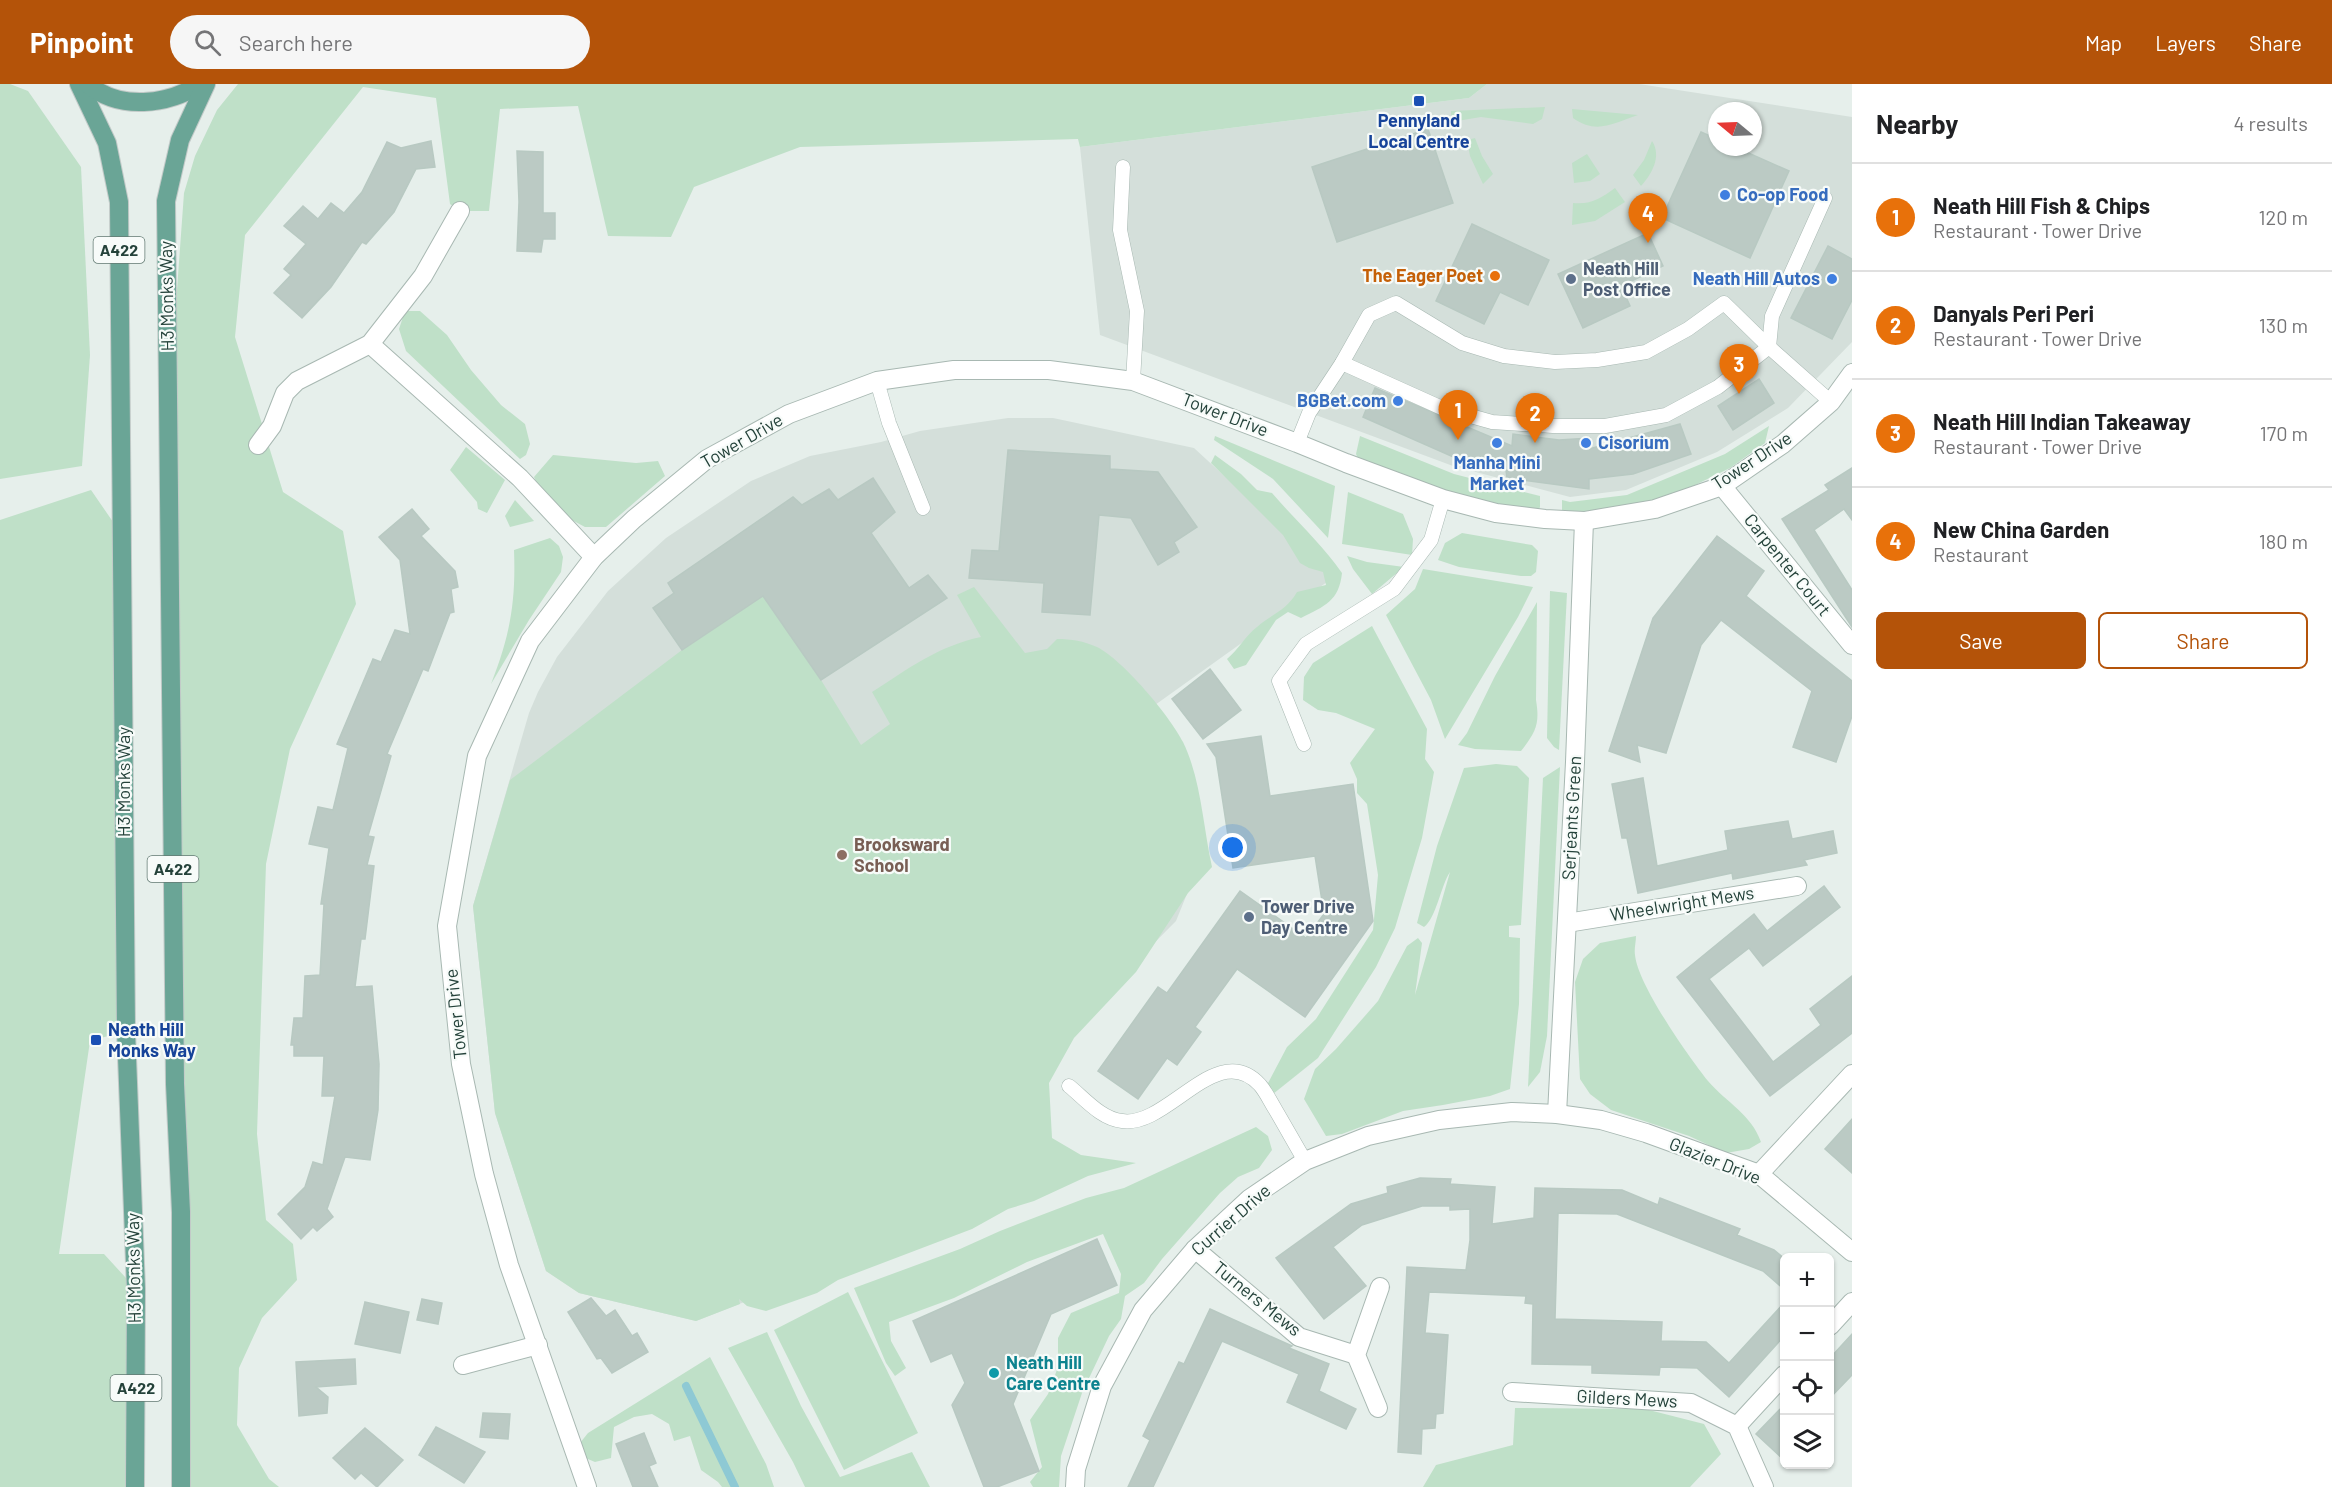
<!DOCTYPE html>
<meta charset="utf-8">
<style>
body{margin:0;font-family:Barlow,sans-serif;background:#f6f6f6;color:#202124}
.controls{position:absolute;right:18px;bottom:18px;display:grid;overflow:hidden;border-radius:9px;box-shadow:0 2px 4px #0004}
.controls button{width:54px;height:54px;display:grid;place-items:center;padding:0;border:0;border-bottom:2px solid #e0e0e0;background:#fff;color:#202124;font:30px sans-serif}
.compass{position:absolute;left:1708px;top:18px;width:54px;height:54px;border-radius:50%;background:#fff;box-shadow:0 2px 4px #0004;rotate:289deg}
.you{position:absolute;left:1233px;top:764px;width:21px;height:21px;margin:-15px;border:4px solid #fff;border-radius:50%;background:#1a73e8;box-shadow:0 0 0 9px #1a73e833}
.badge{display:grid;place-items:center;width:39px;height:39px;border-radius:50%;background:#b45309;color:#fff;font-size:20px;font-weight:700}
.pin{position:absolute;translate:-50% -50px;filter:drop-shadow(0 2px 3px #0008)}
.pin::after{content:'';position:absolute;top:32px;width:21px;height:18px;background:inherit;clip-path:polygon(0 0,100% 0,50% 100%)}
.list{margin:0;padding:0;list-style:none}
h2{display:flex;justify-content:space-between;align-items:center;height:78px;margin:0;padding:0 24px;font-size:26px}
h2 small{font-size:20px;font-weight:400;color:#757577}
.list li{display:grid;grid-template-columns:39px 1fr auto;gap:18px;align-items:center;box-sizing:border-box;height:108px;padding:0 24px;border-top:2px solid #e0e0e0}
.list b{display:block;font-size:22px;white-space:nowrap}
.list p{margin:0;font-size:20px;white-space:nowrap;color:#757577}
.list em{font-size:20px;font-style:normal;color:#757577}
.actions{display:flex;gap:12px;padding:18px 24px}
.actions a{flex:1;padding:14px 0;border:2px solid #b45309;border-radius:9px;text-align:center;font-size:21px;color:#b45309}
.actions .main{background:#b45309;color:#fff}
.icon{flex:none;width:33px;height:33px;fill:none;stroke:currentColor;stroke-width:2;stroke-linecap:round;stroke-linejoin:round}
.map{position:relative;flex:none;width:1852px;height:1403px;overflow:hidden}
header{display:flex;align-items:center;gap:36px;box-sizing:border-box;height:84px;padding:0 30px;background:#b45309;color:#fff}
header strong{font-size:28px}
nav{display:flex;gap:33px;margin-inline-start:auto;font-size:21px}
.search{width:420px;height:54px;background:#f6f6f6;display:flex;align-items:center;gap:15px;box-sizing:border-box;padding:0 21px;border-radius:33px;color:#757577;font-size:22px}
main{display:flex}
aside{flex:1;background:#fff}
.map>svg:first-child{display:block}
</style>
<header>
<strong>Pinpoint</strong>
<div class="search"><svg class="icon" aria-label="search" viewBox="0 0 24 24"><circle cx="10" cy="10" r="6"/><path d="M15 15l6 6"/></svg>Search here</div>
<nav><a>Map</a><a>Layers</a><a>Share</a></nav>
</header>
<main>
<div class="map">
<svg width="1852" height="1403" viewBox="0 0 1852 1403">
<rect width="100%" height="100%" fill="#e6efeb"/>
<g fill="#d4dfda" fill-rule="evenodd">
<path d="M1487 0H1639L1852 33V258L1788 324 1717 368 1626 406 1570 413 1453 382 1100 251 1080 63 1469 14ZM1717 27H1753V63H1717Z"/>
<polygon points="1008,334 1053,334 1194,364 1334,493 1155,621 1195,790 1176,837 1058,956 982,1125 696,1237 579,1209 546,1187 495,1029 473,822 529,629 538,608 557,573 608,507 666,454 751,397 810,372 881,358 920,347"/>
</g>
<g fill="#bfe0c8">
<polygon points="0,0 10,0 28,7 81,83 90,271 82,382 0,395"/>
<polygon points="238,0 1487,0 1469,14 1080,63 1078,55 800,63 694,103 671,153 608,152 578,22 500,25 489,127 460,127 450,120 436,14 363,3 245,151 235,253 283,408 343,447 356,520 290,665 266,780 257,1050 266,1136 293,1160 297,1196 262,1234 239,1284 237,1341 269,1395 279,1403 181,1403 168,330 184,109 195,72 217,26"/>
<polygon points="1545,23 1542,35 1533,40 1481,33 1451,38 1451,27"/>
<path d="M1572 25 1638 31C1613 39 1597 51 1573 34Z"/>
<polygon points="1475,54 1482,72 1493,90 1483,100 1470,72 1467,56"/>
<path d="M1652 57C1662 72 1652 90 1641 102L1633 91 1644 76Z"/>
<polygon points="1587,70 1600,90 1590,97 1574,99 1572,79"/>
<path d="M1615 104 1625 118 1595 137 1572 141 1573 119C1591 121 1601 114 1615 104Z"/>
<polygon points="405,227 420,227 447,251 471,286 501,321 525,340 530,360 526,371 520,375 406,267 399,245"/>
<polygon points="1769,342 1765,359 1730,384 1689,404 1652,418 1578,431 1562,426 1562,416 1570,418 1627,411 1725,370"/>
<polygon points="1215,352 1335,402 1328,454 1273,395 1214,356"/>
<polygon points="1360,352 1454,390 1540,412 1540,423 1538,427 1488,418 1362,384 1356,370"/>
<polygon points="466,363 505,396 487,429 478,425 477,418 450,386"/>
<polygon points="553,371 636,379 658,377 665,392 606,443 585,443 568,434 542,410 534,393"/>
<path d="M1215 371 1241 390 1257 406 1272 409C1295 436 1321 459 1342 489 1339 517 1325 522 1301 534L1288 528 1276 536 1246 581 1234 585 1227 575C1238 566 1247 550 1257 543 1272 530 1287 526 1297 508L1326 501 1323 488 1309 484 1300 479 1283 451 1211 379Z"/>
<polygon points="91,406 122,451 126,947 90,957 59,1170 104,1170 136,1205 135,1403 0,1403 0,436"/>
<polygon points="1348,408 1403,430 1413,455 1412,471 1342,460"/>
<polygon points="515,416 534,437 510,443 505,432"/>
<polygon points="1462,449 1532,461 1538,467 1536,488 1531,492 1521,492 1459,483 1438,476 1445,459"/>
<path d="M550 454 559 462 563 473 561 488 529 536 491 600C510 552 516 518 514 466Z"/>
<polygon points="1347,472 1367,478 1404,483 1372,510 1353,485"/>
<polygon points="1423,485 1533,503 1518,533 1445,655 1431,616 1386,531 1415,505"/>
<path d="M974 503 1025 569 1047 565 1057 555C1072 555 1083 557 1097 563 1123 576 1170 632 1183 658 1201 695 1203 742 1212 783L1188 809 1136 888 1074 954 1049 999 1052 1054 1081 1071 1136 1079 1088 1092 1034 1117 1008 1125 972 1145 838 1196 817 1209 766 1227 747 1222 739 1215 740 1220 696 1237 579 1209 546 1187 495 1029 473 822 510 696 682 566 763 512 821 596 861 661 890 640 872 608C908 585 938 562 981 553L957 511Z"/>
<polygon points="1550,507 1567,509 1559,666 1554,663 1547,654"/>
<path d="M1537 518 1536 616C1540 640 1536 648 1521 667L1475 665 1458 661 1467 649 1495 592Z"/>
<polygon points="1372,542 1427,645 1425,675 1434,688 1422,754 1395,844 1376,883 1318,974 1273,1010 1267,1001 1287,963 1316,935 1373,846 1378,791 1367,720 1357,709 1357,695 1350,679 1375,645 1336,629 1318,626 1303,616 1304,593 1313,579"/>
<path d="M1496 680 1517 682 1529 694 1521 841 1509 842V853L1520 854 1519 920 1510 1005 1490 1012 1443 1021 1403 1027 1342 1050 1326 1052 1304 1015 1315 985 1336 965 1378 917 1407 862 1418 854 1422 859 1415 911 1450 788C1441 801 1436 835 1424 843L1417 839 1437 762 1464 684Z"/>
<polygon points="1560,683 1547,952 1540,988 1528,1003 1543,694"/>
<path d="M1636 852C1636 858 1634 865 1635 871 1638 901 1688 972 1708 997 1727 1019 1751 1030 1761 1058L1749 1065 1726 1069 1689 1052 1611 1026 1590 1010 1580 995 1575 898 1583 875 1600 859Z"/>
<polygon points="1256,1043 1268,1052 1272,1066 1259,1084 1238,1093 1220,1109 1162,1175 1144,1199 1125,1212 1121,1235 1109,1252 1082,1309 1061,1372 1059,1403 1033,1403 1030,1398 1042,1383 1030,1336 1048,1310 1058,1283 1058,1254 1071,1229 1119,1209 1121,1190 1103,1150 1027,1178 954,1214 889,1238 891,1257 906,1284 895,1292 886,1279 854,1204 960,1165 1000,1147 1086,1114 1124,1104"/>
<polygon points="848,1208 918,1349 844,1386 774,1246"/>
<polygon points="767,1248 801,1322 840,1393 912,1368 930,1403 805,1403 793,1378 728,1264"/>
<polygon points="710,1273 766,1380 774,1403 722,1403 718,1398 701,1386 690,1352 674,1357 669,1340 652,1330 634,1333 614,1343 611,1374 595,1378 583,1373 580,1359 588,1349"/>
<polygon points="1515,1324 1645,1325 1704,1340 1721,1370 1690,1403 1423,1403 1436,1381 1513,1361"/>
</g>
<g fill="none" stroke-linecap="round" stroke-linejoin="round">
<polyline stroke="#8ec9d4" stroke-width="8" points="686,1302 735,1403"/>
</g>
<g fill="#bbcac4" stroke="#b8c9c2" stroke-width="1.5">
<polygon points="1428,45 1453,119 1337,158 1312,83"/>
<polygon points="1701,48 1717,55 1717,63 1735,63 1789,87 1750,174 1662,134"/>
<polygon points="431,57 435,83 416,85 394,128 366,160 362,158 331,203 302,234 274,209 291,191 284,185 306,160 284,142 303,122 318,135 331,119 344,129 362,108 387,58 401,64"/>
<polygon points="517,67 543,68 543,129 555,129 555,155 543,155 541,168 517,167 519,118"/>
<polygon points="1472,140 1549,176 1528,221 1500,208 1484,240 1436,217"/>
<polygon points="1648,149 1663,182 1621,202 1630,222 1583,244 1558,190"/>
<polygon points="1828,162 1852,175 1852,216 1832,255 1791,234"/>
<polygon points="1759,295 1774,319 1733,346 1718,322"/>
<polygon points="1375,304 1512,362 1513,350 1559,356 1590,354 1589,365 1680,340 1691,370 1633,390 1589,395 1589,405 1507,394 1506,386 1458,375 1363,333"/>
<polygon points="1008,366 1110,372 1110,385 1158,388 1197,443 1174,458 1179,468 1158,481 1131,434 1099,431 1090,531 1042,528 1044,499 969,494 972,466 999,467"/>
<polygon points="1852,384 1852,436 1844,425 1814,446 1852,506 1852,543 1782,435 1829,406 1825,401"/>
<polygon points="873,394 895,428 871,449 909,504 928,491 947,514 821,596 763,512 682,566 653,524 674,509 668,499 793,413 802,421 829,405 838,416"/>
<polygon points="412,425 429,445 421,452 455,487 458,503 451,505 454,528 450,529 428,587 423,585 387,670 391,672 368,752 374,753 367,781 374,782 365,855 361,855 355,903 372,902 379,980 378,1026 370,1076 345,1073 327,1125 333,1133 317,1147 313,1143 301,1155 278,1130 305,1103 313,1078 323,1081 335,1012 322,1012 324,972 294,972 294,961 291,961 294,934 303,934 305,892 320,891 324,820 321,820 329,764 309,760 318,723 333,726 348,664 337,660 373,575 381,578 395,546 410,550 400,476 379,453"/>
<polygon points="1717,452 1764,487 1746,512 1852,597 1852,632 1836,678 1793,663 1812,607 1721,536 1701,561 1666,669 1637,661 1640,678 1609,667 1653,534"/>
<polygon points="1210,585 1241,626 1203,655 1172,615"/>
<polygon points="1261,652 1270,712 1353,700 1373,837 1305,933 1237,885 1195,943 1201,948 1177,981 1167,974 1138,1015 1098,987 1158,903 1167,909 1240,807 1306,854 1324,830 1315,772 1233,784 1216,673 1207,660"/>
<polygon points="1643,694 1657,782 1728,766 1725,747 1788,737 1792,755 1833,747 1837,769 1804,776 1807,781 1733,795 1732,789 1638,809 1627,754 1622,754 1612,700"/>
<polygon points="1824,802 1840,823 1763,882 1749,864 1709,895 1773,978 1821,941 1810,925 1852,892 1852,949 1770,1012 1677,893 1754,830 1767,847"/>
<polygon points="1852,1035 1852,1089 1825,1065"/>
<polygon points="1420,1094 1451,1095 1450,1100 1495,1103 1492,1140 1534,1134 1535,1104 1622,1106 1658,1121 1660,1114 1740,1145 1737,1151 1774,1166 1785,1175 1785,1206 1763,1187 1617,1130 1558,1129 1555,1235 1662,1238 1661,1257 1706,1258 1729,1279 1785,1218 1785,1251 1729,1313 1697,1284 1660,1283 1659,1291 1592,1289 1592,1281 1532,1280 1533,1220 1525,1219 1526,1212 1429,1208 1425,1249 1448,1251 1443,1329 1436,1330 1435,1344 1422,1345 1421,1370 1398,1368 1407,1183 1466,1186 1470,1156 1470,1125 1450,1126 1450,1122 1422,1122 1362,1141 1333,1163 1366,1202 1324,1235 1276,1174 1351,1120 1388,1109 1387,1103"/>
<polygon points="1097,1155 1117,1201 1051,1230 1013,1320 1039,1387 997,1403 984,1403 952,1321 965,1299 952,1269 931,1278 913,1237"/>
<polygon points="591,1214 606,1232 615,1226 632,1252 637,1249 648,1268 612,1289 601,1274 597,1275 568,1228"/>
<polygon points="422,1215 442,1219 438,1240 417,1236"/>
<polygon points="365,1218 409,1228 400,1269 355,1260"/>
<polygon points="1210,1225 1292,1262 1289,1264 1329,1280 1319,1307 1356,1325 1346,1345 1287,1318 1299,1290 1222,1257 1153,1403 1128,1403 1150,1356 1143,1352 1179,1278 1184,1280"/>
<polygon points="1852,1250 1852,1291 1830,1314 1830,1274"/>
<polygon points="355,1275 356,1300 316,1303 328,1313 327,1329 299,1332 296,1278"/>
<polygon points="1785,1320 1785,1377 1756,1350"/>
<polygon points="483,1329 510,1330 508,1355 480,1353"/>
<polygon points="436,1343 485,1368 464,1399 419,1371"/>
<polygon points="365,1344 403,1376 377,1403 361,1389 355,1395 333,1374"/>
<polygon points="644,1349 656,1379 649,1382 658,1403 633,1403 616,1360"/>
</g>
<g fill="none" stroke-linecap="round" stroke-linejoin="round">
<g stroke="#a8b8b2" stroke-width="15">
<g id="service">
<polyline points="1123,83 1120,146 1137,227 1133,297"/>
<polyline points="1342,279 1442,324 1492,338 1553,342 1605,342 1666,331 1718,303 1769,263 1772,232 1825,114"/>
<polyline points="877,297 889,339 923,424"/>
<polyline points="1297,359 1309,329 1342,279 1369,231 1396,219 1462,259 1504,272 1555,278 1597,276 1646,268 1688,245 1724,219 1769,263 1831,318"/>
<polyline points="1304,660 1279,597 1306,560 1394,505 1431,456 1443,415"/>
<path d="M1069 1002C1084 1014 1101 1035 1122 1037 1168 1044 1217 954 1260 1001 1266 1008 1270 1017 1275 1025 1285 1042 1295 1060 1305 1077"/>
</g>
</g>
<g stroke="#a8b8b2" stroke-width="20">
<g id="minor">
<polyline points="370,260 520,394 594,473"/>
<polyline points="258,361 272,342 285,309 297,297 370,260 423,192 460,127"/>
<polyline points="1722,402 1852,561"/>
<polyline points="1567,839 1797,802"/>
<polyline points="1557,1030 1575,678 1584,437"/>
<polyline points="1759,1090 1852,990"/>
<polyline points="1195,1165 1299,1253 1356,1271"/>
<polyline points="1830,1242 1852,1218"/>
<polyline points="463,1281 538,1261"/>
<polyline points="1512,1308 1691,1319 1737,1342 1764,1403"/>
<polyline points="1378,1324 1356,1271 1380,1203"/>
<polyline points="1737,1342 1784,1291"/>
<polyline points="587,1403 509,1181 484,1090 461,980 447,842 477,672 530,557 594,473 634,435 707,375 789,330 877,297 954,286 1049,286 1133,297 1297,359 1346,379 1443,415 1496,429 1545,435 1584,437 1655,425 1722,402 1783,360 1831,318 1852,289"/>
<polyline points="1075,1403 1076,1385 1102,1302 1143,1226 1195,1165 1249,1115 1305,1077 1368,1052 1439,1036 1512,1028 1557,1030 1601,1036 1646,1049 1759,1090 1852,1168"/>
</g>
</g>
<g stroke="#c2cac8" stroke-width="20">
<g id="primary">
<polyline points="79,0 107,59 119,118 126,947 136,1205 135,1403"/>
<path d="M88 0C119 27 168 21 200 0"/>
<polyline points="181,1403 181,1128 175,1000 166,117 180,56 206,0"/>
</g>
</g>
<use href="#service" stroke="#fff" stroke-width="14"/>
<use href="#minor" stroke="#fff" stroke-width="18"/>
<use href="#primary" stroke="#6aa596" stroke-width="18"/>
</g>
<g fill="#1a4fb4" stroke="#f7fbf9" stroke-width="2">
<rect x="1413" y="11" width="12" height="12" rx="3"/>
<rect x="90" y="950" width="12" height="12" rx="3"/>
</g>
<g fill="#3f7fe0" stroke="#f7fbf9" stroke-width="2">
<circle cx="1725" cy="111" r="6"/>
<circle cx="1832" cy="195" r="6"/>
<circle cx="1398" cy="317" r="6"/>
<circle cx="1497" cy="359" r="6"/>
<circle cx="1586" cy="359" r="6"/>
</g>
<circle fill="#e8710a" stroke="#f7fbf9" stroke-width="2" cx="1495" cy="192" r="6"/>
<g fill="#5c6f8a" stroke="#f7fbf9" stroke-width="2">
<circle cx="1571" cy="195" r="6"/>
<circle cx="1249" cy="833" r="6"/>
</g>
<circle fill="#8d6e63" stroke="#f7fbf9" stroke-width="2" cx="842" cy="771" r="6"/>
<circle fill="#0f9aa8" stroke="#f7fbf9" stroke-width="2" cx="994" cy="1289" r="6"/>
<g text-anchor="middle" stroke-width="4.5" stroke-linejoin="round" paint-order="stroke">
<g fill="#f7fbf9" stroke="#637a73" stroke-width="1.5">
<rect x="93.5" y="153" width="51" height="26" rx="4.5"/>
<rect x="147.5" y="772" width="51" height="26" rx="4.5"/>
<rect x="110.5" y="1291" width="51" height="26" rx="4.5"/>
</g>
<g font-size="16" font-weight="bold" fill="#24423a">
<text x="119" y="172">A422</text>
<text x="173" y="791">A422</text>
<text x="136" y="1310">A422</text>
</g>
<g font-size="18" font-weight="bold" fill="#164399" stroke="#f7fbf9">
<text x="1419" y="43">Pennyland<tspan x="1419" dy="21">Local Centre</tspan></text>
<text x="108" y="952" text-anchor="start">Neath Hill<tspan x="108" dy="21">Monks Way</tspan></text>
</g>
<g font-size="18" font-weight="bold" fill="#366cbe" stroke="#f7fbf9" text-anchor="start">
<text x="1737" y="117">Co-op Food</text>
<text x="1820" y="201" text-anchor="end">Neath Hill Autos</text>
<text x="1386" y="323" text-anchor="end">BGBet.com</text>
<text x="1598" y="365">Cisorium</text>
<text x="1497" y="385" text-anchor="middle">Manha Mini<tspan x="1497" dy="21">Market</tspan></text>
</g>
<g font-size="18" font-weight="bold" fill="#4e5e75" stroke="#f7fbf9" text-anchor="start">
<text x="1583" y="191">Neath Hill<tspan x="1583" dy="21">Post Office</tspan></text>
<text x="1261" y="829">Tower Drive<tspan x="1261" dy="21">Day Centre</tspan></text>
</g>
<g font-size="18" font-weight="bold" fill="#c56008" stroke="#f7fbf9" text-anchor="end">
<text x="1483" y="198">The Eager Poet</text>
</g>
<g font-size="18" fill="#24423a" stroke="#f7fbf9">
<text transform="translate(167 212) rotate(-91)" y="6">H3 Monks Way</text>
<text transform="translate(1225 331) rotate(21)" y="6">Tower Drive</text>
<text transform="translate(742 357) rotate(-30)" y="6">Tower Drive</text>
<text transform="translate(1752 377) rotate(-33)" y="6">Tower Drive</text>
<text transform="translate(1787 481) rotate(51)" y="6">Carpenter Court</text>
<text transform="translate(124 698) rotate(-90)" y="6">H3 Monks Way</text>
<text transform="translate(1572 734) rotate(-87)" y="6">Serjeants Green</text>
<text transform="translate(1682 820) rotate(-9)" y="6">Wheelwright Mews</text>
<text transform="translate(456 930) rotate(-96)" y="6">Tower Drive</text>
<text transform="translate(1715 1077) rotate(22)" y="6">Glazier Drive</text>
<text transform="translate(1231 1136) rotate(-41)" y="6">Currier Drive</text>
<text transform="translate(134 1184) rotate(-91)" y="6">H3 Monks Way</text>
<text transform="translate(1257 1215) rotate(39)" y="6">Turners Mews</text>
<text transform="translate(1627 1315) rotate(3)" y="6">Gilders Mews</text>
</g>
<g font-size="18" font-weight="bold" fill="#785e54" stroke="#f7fbf9" text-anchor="start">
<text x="854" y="767">Brooksward<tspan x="854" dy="21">School</tspan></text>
</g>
<g font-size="18" font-weight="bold" fill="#0d838f" stroke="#f7fbf9" text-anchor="start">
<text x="1006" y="1285">Neath Hill<tspan x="1006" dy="21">Care Centre</tspan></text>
</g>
</g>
</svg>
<div class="controls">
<button>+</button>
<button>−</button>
<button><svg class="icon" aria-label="locate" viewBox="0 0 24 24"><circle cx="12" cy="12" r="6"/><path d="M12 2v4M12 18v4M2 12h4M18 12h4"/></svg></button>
<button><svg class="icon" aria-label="layers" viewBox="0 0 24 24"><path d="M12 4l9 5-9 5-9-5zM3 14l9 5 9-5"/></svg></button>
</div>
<svg class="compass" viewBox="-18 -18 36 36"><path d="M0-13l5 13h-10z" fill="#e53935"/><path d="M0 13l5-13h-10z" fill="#757577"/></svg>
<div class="you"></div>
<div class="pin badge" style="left:1458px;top:356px;background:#e8710a">1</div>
<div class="pin badge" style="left:1535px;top:359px;background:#e8710a">2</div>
<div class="pin badge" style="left:1739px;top:310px;background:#e8710a">3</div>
<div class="pin badge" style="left:1648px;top:159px;background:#e8710a">4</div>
</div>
<aside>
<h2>Nearby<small>4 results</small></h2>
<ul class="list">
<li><span class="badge" style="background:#e8710a">1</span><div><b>Neath Hill Fish &amp; Chips</b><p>Restaurant · Tower Drive</p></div><em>120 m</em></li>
<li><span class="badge" style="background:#e8710a">2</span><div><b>Danyals Peri Peri</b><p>Restaurant · Tower Drive</p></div><em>130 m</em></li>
<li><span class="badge" style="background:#e8710a">3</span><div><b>Neath Hill Indian Takeaway</b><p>Restaurant · Tower Drive</p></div><em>170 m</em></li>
<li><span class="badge" style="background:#e8710a">4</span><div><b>New China Garden</b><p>Restaurant</p></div><em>180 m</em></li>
</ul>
<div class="actions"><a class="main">Save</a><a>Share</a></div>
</aside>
</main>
